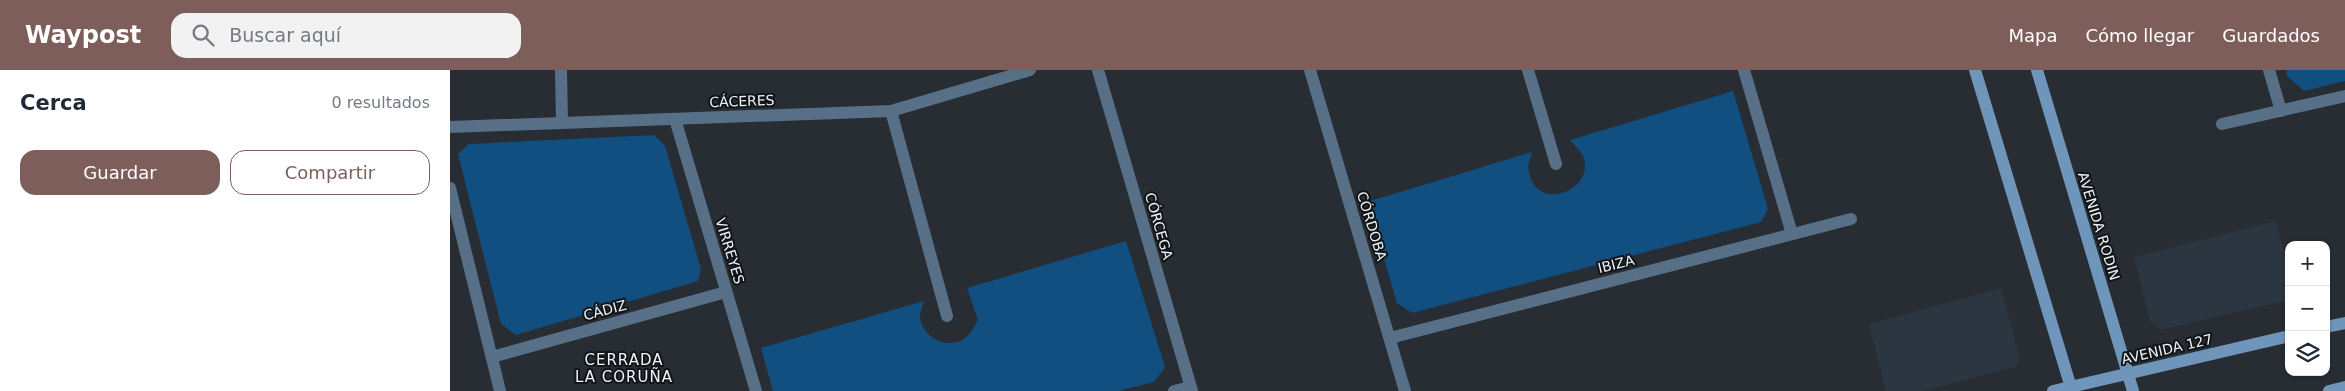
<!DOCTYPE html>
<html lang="es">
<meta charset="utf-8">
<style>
body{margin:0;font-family:"DejaVu Sans",sans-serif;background:#f2f2f3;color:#1f2937}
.controls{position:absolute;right:15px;bottom:15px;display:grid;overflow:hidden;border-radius:10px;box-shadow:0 1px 4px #0004}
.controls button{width:45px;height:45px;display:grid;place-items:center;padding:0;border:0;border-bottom:1px solid #e0e1e3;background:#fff;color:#1f2937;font:25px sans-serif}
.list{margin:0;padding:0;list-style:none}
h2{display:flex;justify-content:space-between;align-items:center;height:65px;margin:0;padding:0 20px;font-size:21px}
h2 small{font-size:16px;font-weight:400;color:#747a83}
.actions{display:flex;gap:10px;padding:15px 20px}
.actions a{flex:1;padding:11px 0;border:1px solid #7e5e5a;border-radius:15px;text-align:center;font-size:18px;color:#7e5e5a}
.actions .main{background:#7e5e5a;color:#fff}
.icon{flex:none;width:28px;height:28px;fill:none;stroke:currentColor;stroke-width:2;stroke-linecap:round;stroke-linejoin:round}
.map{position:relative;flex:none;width:1895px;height:321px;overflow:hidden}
header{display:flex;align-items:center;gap:30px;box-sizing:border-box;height:70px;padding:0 25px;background:#7e5e5a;color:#fff}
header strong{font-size:24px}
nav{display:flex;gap:28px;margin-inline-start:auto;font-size:18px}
.search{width:350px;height:45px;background:#f2f2f3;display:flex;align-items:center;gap:12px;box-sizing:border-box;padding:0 18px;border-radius:15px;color:#747a83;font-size:19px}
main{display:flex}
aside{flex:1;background:#fff}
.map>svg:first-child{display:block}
</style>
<header>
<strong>Waypost</strong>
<div class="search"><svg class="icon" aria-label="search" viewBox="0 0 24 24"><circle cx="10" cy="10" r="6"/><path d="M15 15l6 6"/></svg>Buscar aquí</div>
<nav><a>Mapa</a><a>Cómo llegar</a><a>Guardados</a></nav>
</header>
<main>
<aside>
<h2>Cerca<small>0 resultados</small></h2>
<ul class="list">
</ul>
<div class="actions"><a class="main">Guardar</a><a>Compartir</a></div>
</aside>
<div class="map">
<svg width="1895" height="321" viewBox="0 0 1895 321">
<rect width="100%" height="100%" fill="#272d33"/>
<g fill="#2b3641">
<polygon points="1826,151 1839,199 1839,230 1710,260 1700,252 1684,187"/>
<polygon points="1551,218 1570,289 1565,297 1473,321 1436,321 1419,254"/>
</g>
<g fill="#114f81">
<polygon points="1836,0 1895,0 1895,11 1854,21 1837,6"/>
<path d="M1283 21 1318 139 1311 152 962 243 947 233 917 132 1082 82C1081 87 1079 92 1078 97 1078 101 1080 105 1081 109 1093 141 1146 118 1133 86 1130 80 1124 75 1120 70Z"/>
<polygon points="204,65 215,76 251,199 248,211 66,265 51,254 8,84 19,74"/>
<path d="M676 171 715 297 704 312 668 321H323L311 278 474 231C473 235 470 241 470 246 471 264 490 277 507 272 518 269 523 259 528 250L517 218Z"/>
</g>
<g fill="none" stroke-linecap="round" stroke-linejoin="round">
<g stroke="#587087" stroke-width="12">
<polyline points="111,0 112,53"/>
<polyline points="648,0 742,321"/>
<polyline points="860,0 955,321"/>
<polyline points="1078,0 1106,94"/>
<polyline points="1294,0 1342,164"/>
<polyline points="1819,0 1831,41"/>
<polyline points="441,41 497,246"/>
<polyline points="225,49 306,321"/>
<polyline points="1772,54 1895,26"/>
<polyline points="0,57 441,41 580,0"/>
<polyline points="0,118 50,321"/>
<polyline points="940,268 1401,149"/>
<polyline points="42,287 276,222"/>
<polyline points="724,321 740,317"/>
</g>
<g stroke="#6f95bb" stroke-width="12">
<polyline points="1525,0 1622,321"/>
<polyline points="1587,0 1683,321"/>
<polyline points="1876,257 1895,253"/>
<polyline points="1603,321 1839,266"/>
<polyline points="1879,321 1895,317"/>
</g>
</g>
<g text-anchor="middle" stroke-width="4" stroke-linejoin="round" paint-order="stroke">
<g font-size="14" fill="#eff3f8" stroke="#121518">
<text transform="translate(292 31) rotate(-2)" y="5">CÁCERES</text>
<text transform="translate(709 156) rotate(74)" y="5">CÓRCEGA</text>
<text transform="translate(922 156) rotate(73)" y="5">CÓRDOBA</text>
<text transform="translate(1649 156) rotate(73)" y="5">AVENIDA RODIN</text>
<text transform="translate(280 181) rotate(73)" y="5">VIRREYES</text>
<text transform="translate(1166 194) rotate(-14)" y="5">IBIZA</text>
<text transform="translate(155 240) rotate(-15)" y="5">CÁDIZ</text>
<text transform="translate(1717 279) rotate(-13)" y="5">AVENIDA 127</text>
</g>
<g font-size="15" letter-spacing="1" fill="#eff3f8" stroke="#121518">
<text x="174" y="295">CERRADA<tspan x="174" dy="17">LA CORUÑA</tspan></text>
</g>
</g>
</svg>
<div class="controls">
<button>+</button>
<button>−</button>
<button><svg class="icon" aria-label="layers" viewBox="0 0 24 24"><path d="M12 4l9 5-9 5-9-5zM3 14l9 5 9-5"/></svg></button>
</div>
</div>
</main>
